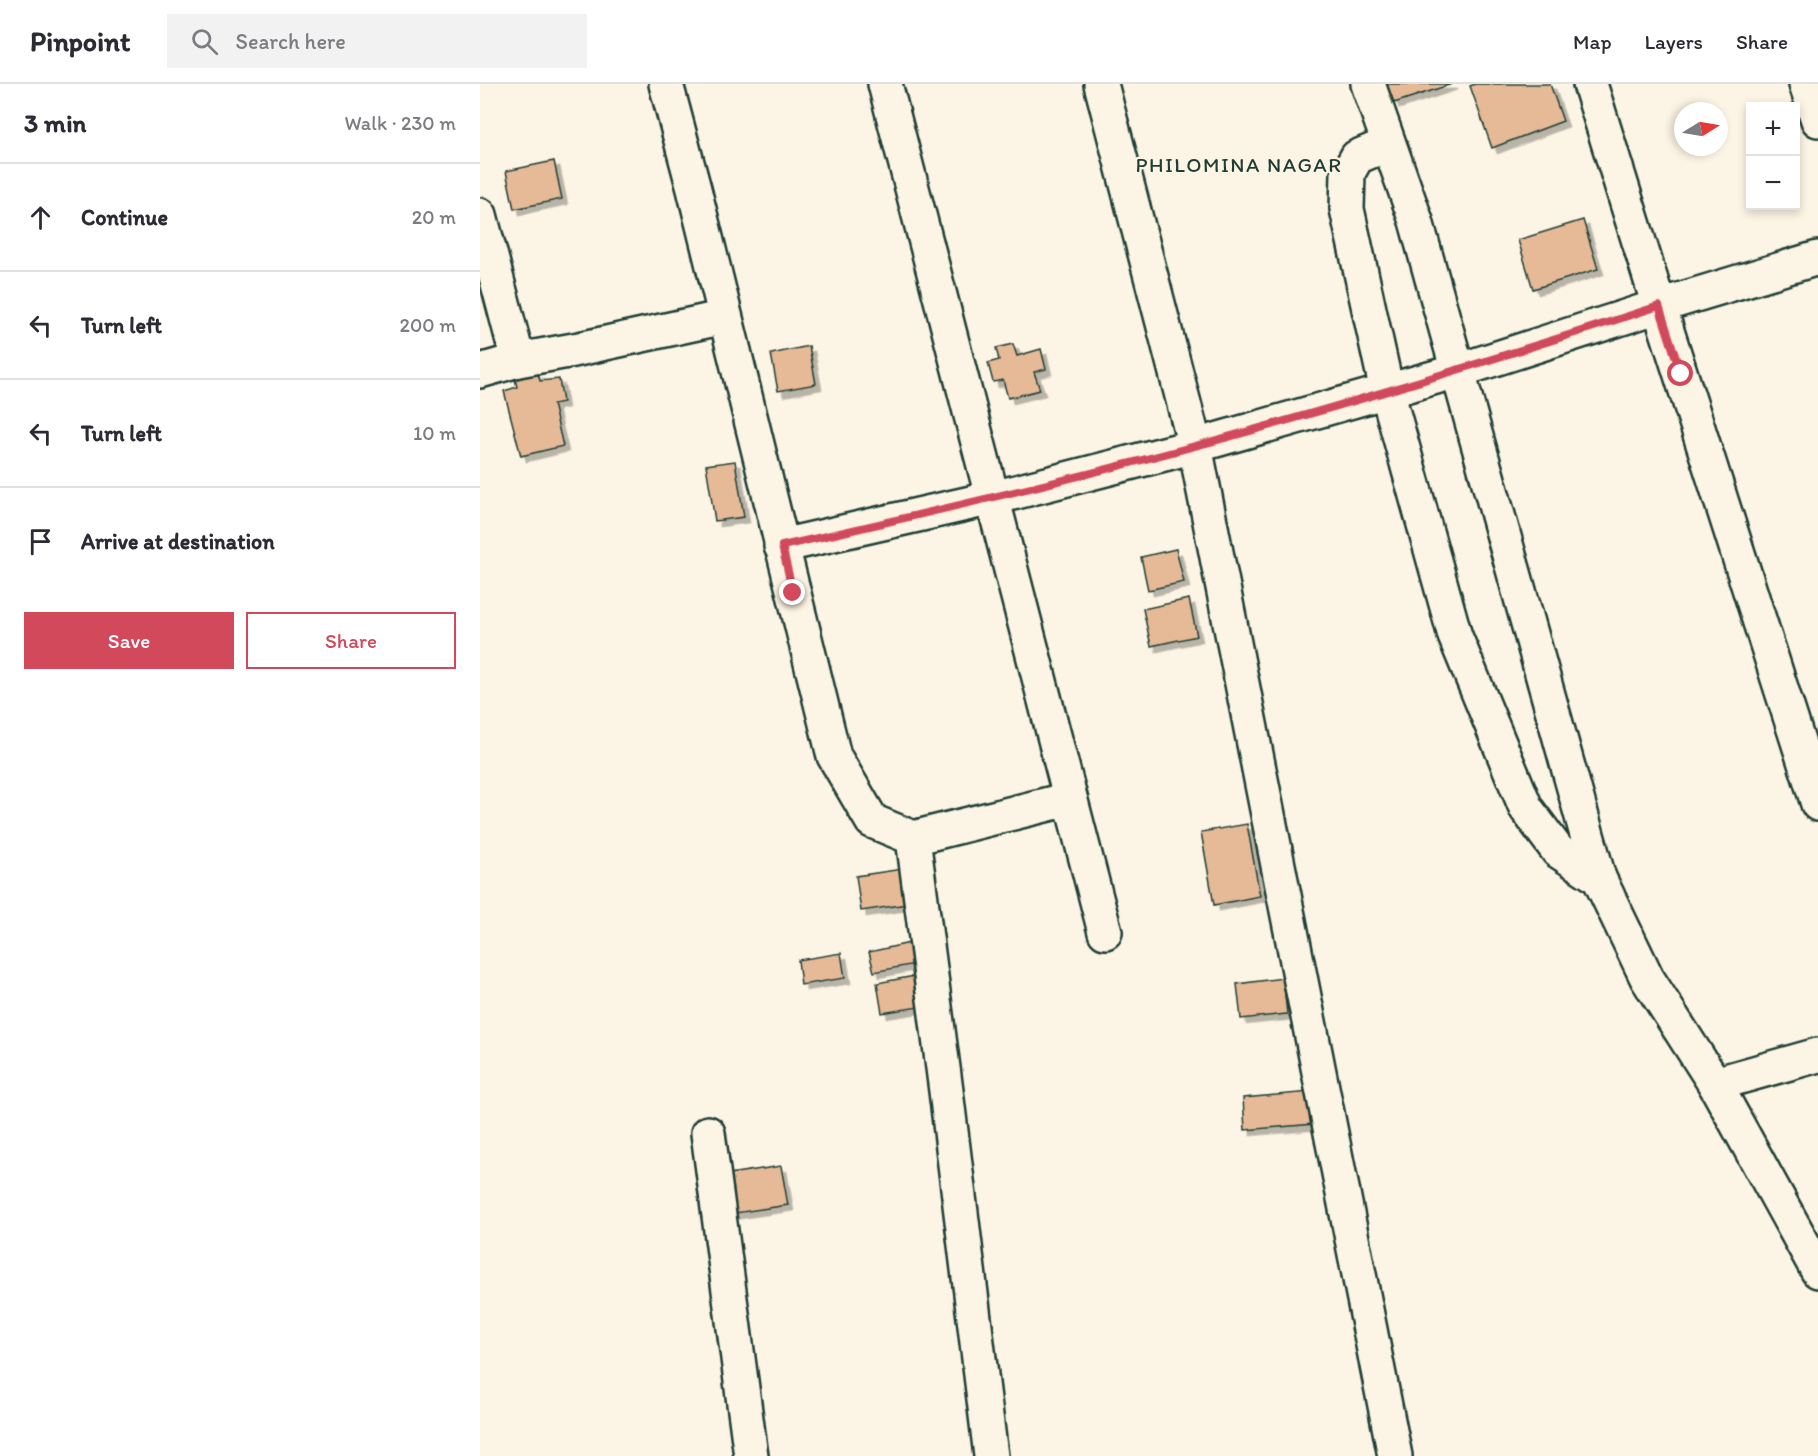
<!DOCTYPE html>
<meta charset="utf-8">
<style>
body{margin:0;font-family:Itim,sans-serif;background:#f2f2f3;color:#2b2b33}
.controls{position:absolute;right:18px;top:18px;display:grid;overflow:hidden;border-radius:0px;box-shadow:0 3px 9px #0003}
.controls button{width:54px;height:54px;display:grid;place-items:center;padding:0;border:0;border-bottom:2px solid #e1e1e2;background:#fff;color:#2b2b33;font:30px sans-serif}
.compass{position:absolute;left:1194px;top:18px;width:54px;height:54px;border-radius:50%;background:#fff;box-shadow:0 3px 9px #0003;rotate:79deg}
.stop{position:absolute;width:18px;height:18px;margin:-14px;border:4px solid #d1495b;border-radius:50%;background:#fff}
.stop.end{background:#d1495b;border-color:#fff;box-shadow:0 2px 6px #0008}
.list{margin:0;padding:0;list-style:none}
h2{display:flex;justify-content:space-between;align-items:center;height:78px;margin:0;padding:0 24px;font-size:26px}
h2 small{font-size:20px;font-weight:400;color:#7c7c81}
.list li{display:grid;grid-template-columns:39px 1fr auto;gap:18px;align-items:center;box-sizing:border-box;height:108px;padding:0 24px;border-top:2px solid #e1e1e2}
.list b{display:block;font-size:22px;white-space:nowrap}
.list em{font-size:20px;font-style:normal;color:#7c7c81}
.actions{display:flex;gap:12px;padding:18px 24px}
.actions a{flex:1;padding:14px 0;border:2px solid #d1495b;border-radius:0px;text-align:center;font-size:21px;color:#d1495b}
.actions .main{background:#d1495b;color:#fff}
.icon{flex:none;width:33px;height:33px;fill:none;stroke:currentColor;stroke-width:2;stroke-linecap:round;stroke-linejoin:round}
.map{position:relative;flex:none;width:1338px;height:1372px;overflow:hidden}
header{display:flex;align-items:center;gap:36px;box-sizing:border-box;height:84px;padding:0 30px;background:#fff;border-bottom:2px solid #e1e1e2}
header strong{font-size:28px}
nav{display:flex;gap:33px;margin-inline-start:auto;font-size:21px}
.search{width:420px;height:54px;background:#f2f2f3;display:flex;align-items:center;gap:15px;box-sizing:border-box;padding:0 21px;border-radius:0px;color:#7c7c81;font-size:22px}
main{display:flex}
aside{flex:1;background:#fff}
.map>svg:first-child{display:block}
</style>
<header>
<strong>Pinpoint</strong>
<div class="search"><svg class="icon" aria-label="search" viewBox="0 0 24 24"><circle cx="10" cy="10" r="6"/><path d="M15 15l6 6"/></svg>Search here</div>
<nav><a>Map</a><a>Layers</a><a>Share</a></nav>
</header>
<main>
<aside>
<h2>3 min<small>Walk · 230 m</small></h2>
<ul class="list">
<li><svg class="icon" aria-label="ahead" viewBox="0 0 24 24"><path d="M12 20V5M6 11l6-6 6 6"/></svg><div><b>Continue</b></div><em>20 m</em></li>
<li><svg class="icon" aria-label="left" viewBox="0 0 24 24"><path d="M17 20v-9H6M10 6l-5 5 5 5"/></svg><div><b>Turn left</b></div><em>200 m</em></li>
<li><svg class="icon" aria-label="left" viewBox="0 0 24 24"><path d="M17 20v-9H6M10 6l-5 5 5 5"/></svg><div><b>Turn left</b></div><em>10 m</em></li>
<li><svg class="icon" aria-label="arrive" viewBox="0 0 24 24"><path d="M6 21V4h12l-3 4 3 4H6"/></svg><div><b>Arrive at destination</b></div></li>
</ul>
<div class="actions"><a class="main">Save</a><a>Share</a></div>
</aside>
<div class="map">
<svg width="1338" height="1372" viewBox="0 0 1338 1372">
<defs>
<filter id="shadow"><feDropShadow dx="5.5" dy="5.5" stdDeviation="0" flood-color="#0004"/></filter>
</defs>
<rect width="100%" height="100%" fill="#fcf5e5"/>
<filter id="ink" filterUnits="userSpaceOnUse"><feTurbulence type="fractalNoise" baseFrequency=".0167" numOctaves="2"/><feDisplacementMap in="SourceGraphic" scale="12" xChannelSelector="R" yChannelSelector="G"/><feConvolveMatrix kernelMatrix="1 2 1 2 8 2 1 2 1" color-interpolation-filters="sRGB"/></filter>
<g filter="url(#ink)">
<g fill="#e6ba96" stroke="#1f3d34" stroke-width="1.5" filter="url(#shadow)">
<polygon points="907,0 972,0 914,19"/>
<polygon points="995,0 1070,0 1083,37 1012,64 990,2"/>
<polygon points="74,77 82,115 34,125 26,87"/>
<polygon points="1103,136 1118,185 1053,205 1038,156"/>
<polygon points="533,260 537,272 561,265 566,285 554,288 560,306 528,314 523,296 513,298 508,279 519,276 516,264"/>
<polygon points="329,262 336,300 298,307 291,270"/>
<polygon points="58,289 60,297 79,295 83,318 73,320 83,362 41,372 24,307 37,303 35,295"/>
<polygon points="255,377 264,433 235,437 226,381"/>
<polygon points="696,465 704,498 668,506 661,473"/>
<polygon points="709,515 717,552 671,562 663,525"/>
<polygon points="767,740 780,812 734,821 721,748"/>
<polygon points="429,784 434,819 381,827 376,792"/>
<polygon points="430,859 435,880 394,888 389,868"/>
<polygon points="361,869 365,894 321,901 318,876"/>
<polygon points="435,892 439,923 402,929 397,899"/>
<polygon points="803,894 807,930 761,935 757,900"/>
<polygon points="831,1008 834,1040 765,1046 763,1014"/>
<polygon points="301,1082 308,1121 249,1130 243,1091"/>
</g>
<g fill="none" stroke-linecap="round" stroke-linejoin="round">
<g stroke="#1f3d34" stroke-width="38">
<g id="minor">
<polyline points="186,0 214,105 354,672 392,737 433,754 466,1007 511,1372"/>
<polyline points="405,0 625,848"/>
<polyline points="621,0 715,362 915,1372"/>
<polyline points="888,0 936,137 1119,794 1167,894 1235,1000 1338,1187"/>
<polyline points="1110,0 1179,222 1338,720"/>
<polyline points="1326,0 1338,36"/>
<polyline points="908,60 877,73 868,89 867,125 907,307 975,552 1046,724 1078,767 1119,794"/>
<polyline points="0,131 38,276 0,287"/>
<polyline points="38,276 94,266 245,233"/>
<polyline points="301,462 513,414 715,362 977,287 1179,222 1338,174"/>
<polyline points="433,754 589,715"/>
<polyline points="1235,1000 1338,971"/>
<polyline points="228,1049 271,1372"/>
</g>
</g>
<use href="#minor" stroke="#fcf5e5" stroke-width="33"/>
</g>
</g>
<g fill="none" stroke-linecap="round" stroke-linejoin="round" filter="url(#ink)">
<path stroke="#d1495b" stroke-width="8" d="M313 509 302 462C440 431 578 399 715 362 871 320 1025 272 1179 222L1201 290"/>
</g>
<g text-anchor="middle" stroke-width="4.5" stroke-linejoin="round" paint-order="stroke">
<g font-size="21" letter-spacing="1.5" fill="#1f3d34" stroke="#fcf5e5">
<text x="759" y="88">PHILOMINA NAGAR</text>
</g>
</g>
</svg>
<div class="controls">
<button>+</button>
<button>−</button>
</div>
<svg class="compass" viewBox="-18 -18 36 36"><path d="M0-13l5 13h-10z" fill="#e53935"/><path d="M0 13l5-13h-10z" fill="#7c7c81"/></svg>
<div class="stop" style="left:1201px;top:290px"></div>
<div class="stop end" style="left:313px;top:509px"></div>
</div>
</main>
